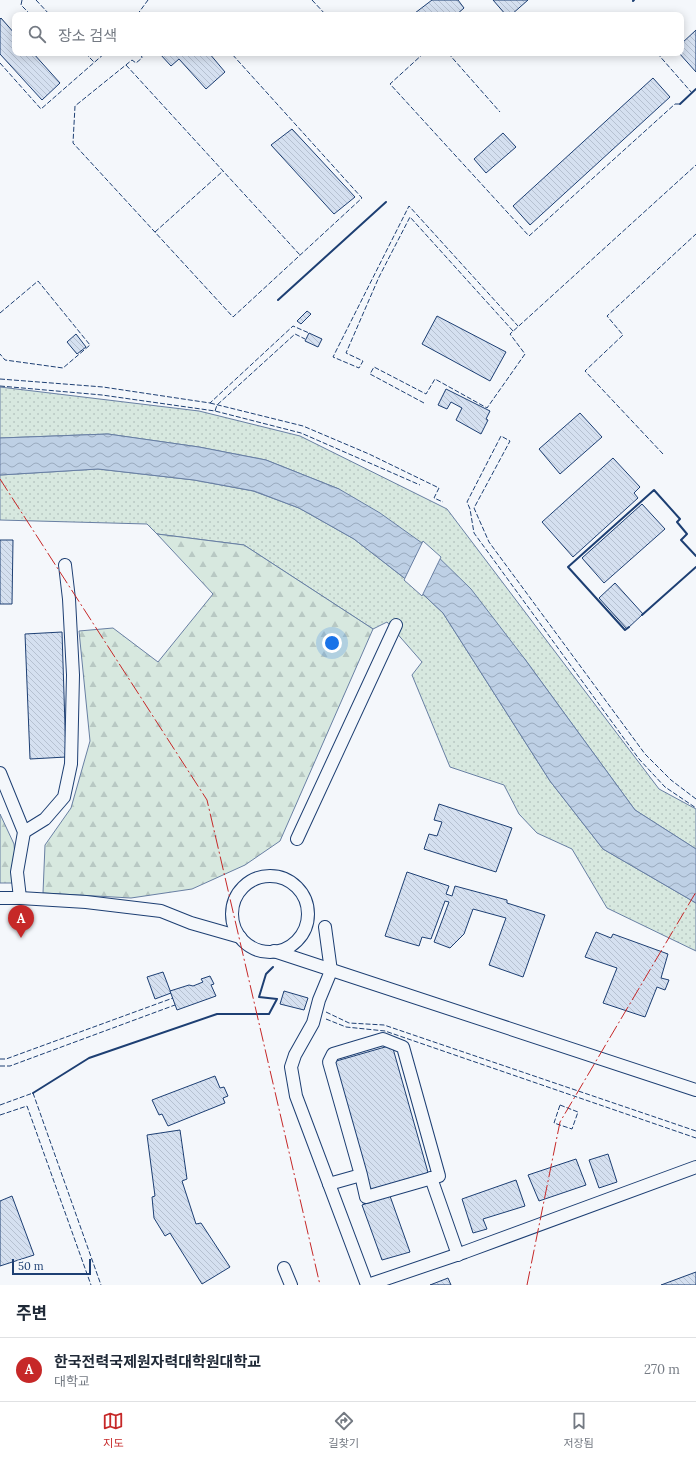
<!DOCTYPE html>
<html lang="ko">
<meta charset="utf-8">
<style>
body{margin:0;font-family:Lora,"Noto Sans KR",serif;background:#f6f6f7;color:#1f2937}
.scale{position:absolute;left:12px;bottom:10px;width:79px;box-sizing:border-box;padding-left:4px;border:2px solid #1d3f73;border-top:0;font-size:11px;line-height:14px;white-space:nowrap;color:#1d3f73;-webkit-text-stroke:3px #f4f7fb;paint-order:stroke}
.you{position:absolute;left:332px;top:643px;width:14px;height:14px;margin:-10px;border:3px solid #fff;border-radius:50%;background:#1a73e8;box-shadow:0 0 0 6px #1a73e833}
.badge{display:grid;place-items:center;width:26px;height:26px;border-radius:50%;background:#c62828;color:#fff;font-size:13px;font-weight:700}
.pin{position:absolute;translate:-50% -33px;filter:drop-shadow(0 1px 2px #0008)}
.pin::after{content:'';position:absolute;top:21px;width:14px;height:12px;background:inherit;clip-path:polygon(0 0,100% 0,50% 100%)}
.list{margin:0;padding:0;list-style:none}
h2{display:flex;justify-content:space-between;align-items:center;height:52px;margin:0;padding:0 16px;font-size:17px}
h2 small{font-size:13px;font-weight:400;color:#747a83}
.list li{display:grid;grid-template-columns:26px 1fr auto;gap:12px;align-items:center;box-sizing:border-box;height:64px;padding:0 16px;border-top:1px solid #e0e1e3}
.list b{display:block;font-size:15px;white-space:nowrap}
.list p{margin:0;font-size:13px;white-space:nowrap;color:#747a83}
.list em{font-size:13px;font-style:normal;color:#747a83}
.icon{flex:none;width:22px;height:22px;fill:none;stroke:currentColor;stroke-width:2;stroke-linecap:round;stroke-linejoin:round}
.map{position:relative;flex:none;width:696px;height:1285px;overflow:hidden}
.search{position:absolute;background:#fff;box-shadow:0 2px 10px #0003;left:12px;right:12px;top:12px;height:44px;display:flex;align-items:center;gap:10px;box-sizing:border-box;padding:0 14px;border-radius:8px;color:#747a83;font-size:15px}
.sheet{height:116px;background:#fff}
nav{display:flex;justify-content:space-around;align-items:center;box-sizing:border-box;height:56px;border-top:1px solid #e0e1e3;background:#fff;font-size:11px;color:#747a83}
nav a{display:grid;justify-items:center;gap:2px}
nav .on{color:#c62828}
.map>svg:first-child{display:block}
</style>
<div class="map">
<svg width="696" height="1285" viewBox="0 0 696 1285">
<defs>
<pattern id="grass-dots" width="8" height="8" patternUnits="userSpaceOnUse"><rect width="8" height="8" fill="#d7e8df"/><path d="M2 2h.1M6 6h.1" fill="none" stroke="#b8c8c3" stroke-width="1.8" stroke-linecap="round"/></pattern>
<pattern id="forest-firs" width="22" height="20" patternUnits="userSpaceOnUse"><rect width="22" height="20" fill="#d7e8df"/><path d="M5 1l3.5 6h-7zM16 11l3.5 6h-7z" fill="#b8c8c3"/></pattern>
<pattern id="water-waves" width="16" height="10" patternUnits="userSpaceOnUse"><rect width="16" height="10" fill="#bed0e5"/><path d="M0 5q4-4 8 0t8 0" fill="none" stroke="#9aaabe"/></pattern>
<pattern id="building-back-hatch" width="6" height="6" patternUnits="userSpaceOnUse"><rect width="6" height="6" fill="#d5e0f0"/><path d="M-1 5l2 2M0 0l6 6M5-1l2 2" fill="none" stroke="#b6c1d1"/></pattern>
</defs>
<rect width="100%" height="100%" fill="#f4f7fb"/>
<g fill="url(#grass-dots)" stroke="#687fa3">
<polygon points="0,387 199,411 300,436 447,509 659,789 696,809 696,849 635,810 524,658 339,489 266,460 199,447 108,434 0,438"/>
<polygon points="98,469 194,480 253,491 299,508 354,539 412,584 443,613 550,781 603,849 696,903 696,951 607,908 572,849 537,833 519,814 504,785 450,767 412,675 422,662 387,622 373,629 244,545 157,534 147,524 0,520 0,475"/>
</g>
<g fill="url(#forest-firs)" stroke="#687fa3">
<polygon points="157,534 244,545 373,629 280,841 245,865 192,889 131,898 43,893 45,845 71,808 90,741 79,631 113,628 158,662 213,594"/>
<polygon points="0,814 14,844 17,883 0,883"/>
</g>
<polygon fill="url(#water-waves)" stroke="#687fa3" points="108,434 199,447 266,460 339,489 380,513 429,548 471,589 524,658 635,810 696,849 696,903 603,849 550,781 443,613 412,584 354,539 299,508 254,491 194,480 98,469 0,475 0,438"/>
<polygon fill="#f4f7fb" stroke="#687fa3" points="423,541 441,557 422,596 404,580"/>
<g fill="url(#building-back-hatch)" stroke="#1d3f73">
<polygon points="432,0 458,0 464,8 456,15 417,15 415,13"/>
<polygon points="493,0 528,0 511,15 506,15"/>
<polygon points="1,18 15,34 15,53 33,53 60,83 42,100 0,54 0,19"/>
<polygon points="696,30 696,72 679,53 681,53 681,44"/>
<polygon points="162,53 209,53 225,72 206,89 179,59 171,66 160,54"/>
<polygon points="653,78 670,97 530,225 513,206"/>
<polygon points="292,129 355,197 334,214 271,145"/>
<polygon points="503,133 516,147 486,173 474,159"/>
<polygon points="307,311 311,314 301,324 297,321"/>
<polygon points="437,316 506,352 490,381 422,344"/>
<polygon points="309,333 322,339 318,347 305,341"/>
<polygon points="76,334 86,347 77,354 67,342"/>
<polygon points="446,389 490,411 486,419 488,420 481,434 456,420 462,408 451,402 447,409 438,405"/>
<polygon points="580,413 602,437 560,474 539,449"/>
<polygon points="613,458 640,487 634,493 638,498 573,557 542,522"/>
<polygon points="642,504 665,529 604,583 582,558"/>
<polygon points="0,540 13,540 12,604 0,604"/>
<polygon points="615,583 643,614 627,629 599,598"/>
<polygon points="62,632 66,757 30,759 25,634"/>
<polygon points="439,804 512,828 496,872 424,849 429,834 437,836 442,822 434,820"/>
<polygon points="407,872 449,886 446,894 452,896 455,886 507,900 507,903 545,915 523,977 489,965 506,918 473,909 464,934 450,948 434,942 449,902 445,901 431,939 422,937 419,946 385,936"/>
<polygon points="596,932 611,938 613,934 668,954 661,978 669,980 665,990 657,987 645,1017 603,1003 617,968 585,957"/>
<polygon points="163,972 171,993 155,999 147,977"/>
<polygon points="210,976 214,984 211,985 216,996 177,1010 170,991 189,985 193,986 203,982 201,979"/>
<polygon points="284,991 308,998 304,1010 280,1004"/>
<polygon points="392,1045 429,1176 371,1193 333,1062"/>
<polygon points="215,1076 220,1088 224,1087 228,1096 223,1098 225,1103 168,1126 162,1114 159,1115 152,1100"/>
<polygon points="180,1130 187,1179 182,1181 196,1224 201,1223 230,1267 202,1284 170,1233 165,1236 154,1218 152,1197 155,1196 147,1135"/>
<polygon points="608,1154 617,1182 599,1188 589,1160"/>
<polygon points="576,1159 586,1185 539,1201 528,1175"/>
<polygon points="516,1180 525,1206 483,1219 487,1229 473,1233 462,1199"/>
<polygon points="12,1196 34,1255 0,1266 0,1201"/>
<polygon points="390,1196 410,1252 382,1260 362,1205"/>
<polygon points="696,1272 696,1285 661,1285"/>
<polygon points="448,1278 451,1285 430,1285"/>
</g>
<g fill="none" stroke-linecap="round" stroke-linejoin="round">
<g stroke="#1d3f73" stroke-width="14">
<g id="minor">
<polyline points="0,773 24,832 17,872 20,898"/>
<polyline points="24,832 45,819 64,797 71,764 73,675 69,599 65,565"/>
<polyline points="297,839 396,625"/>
<circle cx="270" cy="914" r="38"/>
<polyline points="0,898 20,898 86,902 161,911 191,923 240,937"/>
<polyline points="325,927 331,971 319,1000 313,1023 295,1055 291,1067 296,1096 367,1285"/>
<polyline points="274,951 696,1090"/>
<polyline points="431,1178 458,1255"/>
<polyline points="329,1184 361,1175 329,1062 333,1054 383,1039 403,1047 439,1176 366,1197 361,1175"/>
<polyline points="284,1268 291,1285"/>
<polyline points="368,1285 465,1252 696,1167"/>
</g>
</g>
<use href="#minor" stroke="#f4f7fb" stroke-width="12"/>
<g stroke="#1d3f73" stroke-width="1" stroke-dasharray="5 2" stroke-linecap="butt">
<polyline points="22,0 21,5 31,15"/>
<polyline points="36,0 50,15"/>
<polyline points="312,0 326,15"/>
<polyline points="633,0 633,1"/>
<polyline points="621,13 623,15"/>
<polyline points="137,15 148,0"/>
<polyline points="85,53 94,62"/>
<polyline points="141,53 142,58 136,63 132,60 75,106 73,143 233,317 362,198 231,53"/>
<polyline points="361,53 362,53"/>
<polyline points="424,53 390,84 529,236 675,104 680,104"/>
<polyline points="448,53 500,112"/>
<polyline points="657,53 692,93"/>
<polyline points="0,63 41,109 105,53"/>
<polyline points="126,65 300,255"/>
<polyline points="155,232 223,171"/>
<polyline points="0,313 38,281 90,345 63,368 5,360 0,354"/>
<polyline points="513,331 410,217 379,277 346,353 363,361 359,368 333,357 409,206 518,326"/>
<polyline points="0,379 103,387 210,403 293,326 309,333"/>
<polyline points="0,386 102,395 215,411 301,433 420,485"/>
<polyline points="210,403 303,426 369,454 439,488 434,498 443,502"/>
<polyline points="424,403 370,374 374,367 426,394 435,379 487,408 525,354 510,334 696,165"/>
<polyline points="215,411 217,405 295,334 305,339"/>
<polyline points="663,454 585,371 623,335 607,316 696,234"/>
<polyline points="696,799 671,780 645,754 489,542 474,508 510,441 501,436 467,502 470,509 474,533 639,759 665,787 696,808"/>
<polyline points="326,1012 349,1023 384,1025 696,1131"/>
<polyline points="326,1019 346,1027 385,1031 696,1138"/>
<polyline points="0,1059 6,1059 173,998"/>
<polyline points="0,1066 10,1066 175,1005"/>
<polyline points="0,1105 33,1093 101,1285"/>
<polygon points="560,1105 578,1112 572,1129 554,1123"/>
<polyline points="0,1115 27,1106 91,1285"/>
</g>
<g stroke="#1d3f73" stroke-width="2">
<polyline points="633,1 634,0"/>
<polyline points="680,104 696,89"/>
<polyline points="278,300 386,202"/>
<polyline points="642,615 696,567"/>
<polyline points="629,627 625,630 568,567 654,490 680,519 677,522 687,534 681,540 696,556"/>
<polyline points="33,1093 89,1058 217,1014 269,1014 277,999 259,997 266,974 273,967"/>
</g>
<g stroke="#c62828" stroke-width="1" stroke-dasharray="14 3 2 3" stroke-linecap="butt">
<polyline points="0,479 207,800 320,1285"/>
<polyline points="527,1285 560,1122 696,892"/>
</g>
</g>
</svg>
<div class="scale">50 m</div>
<div class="you"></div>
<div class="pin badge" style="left:21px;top:938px">A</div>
<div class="search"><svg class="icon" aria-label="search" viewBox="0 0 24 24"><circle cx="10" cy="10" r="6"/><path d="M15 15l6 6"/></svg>장소 검색</div>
</div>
<section class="sheet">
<h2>주변<small></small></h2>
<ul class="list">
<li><span class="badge">A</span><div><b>한국전력국제원자력대학원대학교</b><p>대학교</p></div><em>270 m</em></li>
</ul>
</section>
<nav>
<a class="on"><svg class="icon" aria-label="map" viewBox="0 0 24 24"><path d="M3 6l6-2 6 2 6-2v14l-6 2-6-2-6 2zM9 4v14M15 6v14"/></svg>지도</a>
<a><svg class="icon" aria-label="directions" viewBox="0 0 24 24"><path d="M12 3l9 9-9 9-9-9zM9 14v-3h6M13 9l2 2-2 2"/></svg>길찾기</a>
<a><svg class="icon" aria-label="saved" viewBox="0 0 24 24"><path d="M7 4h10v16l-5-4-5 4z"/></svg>저장됨</a>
</nav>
